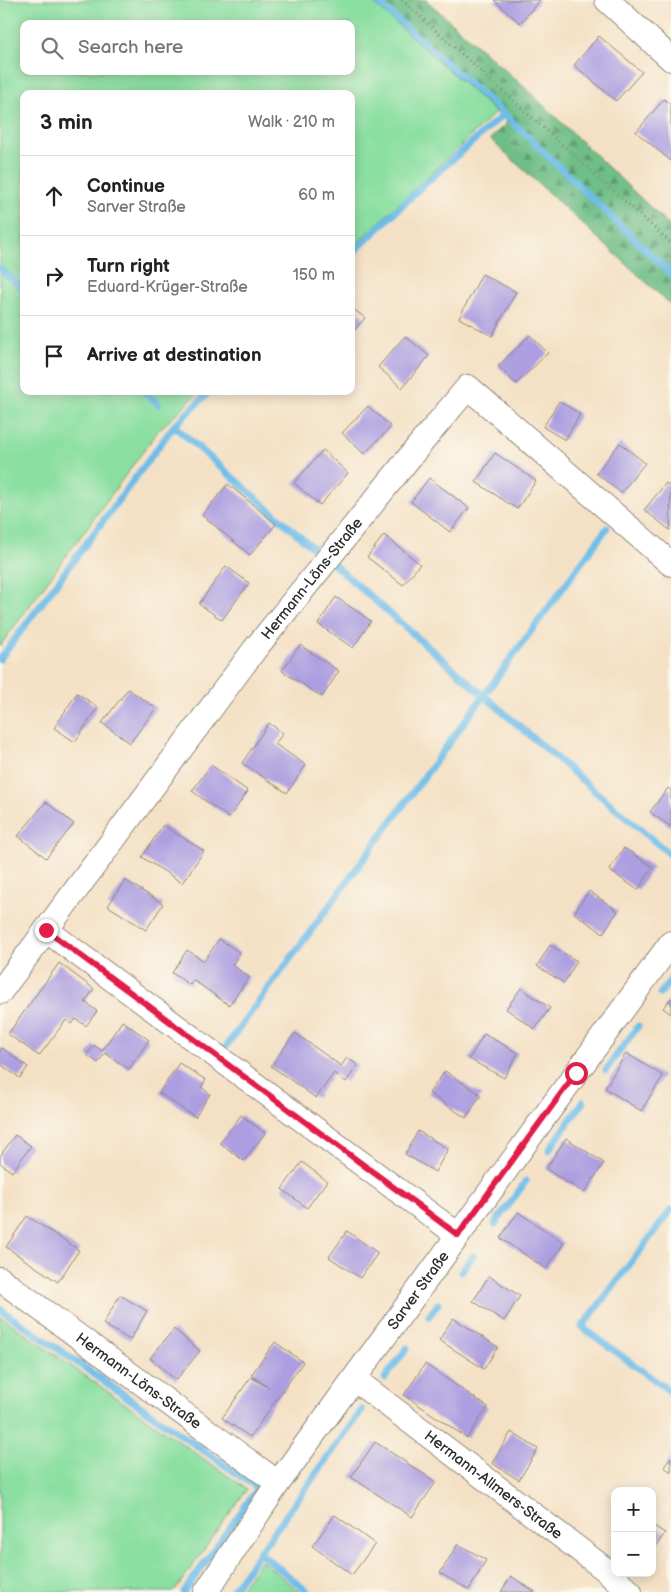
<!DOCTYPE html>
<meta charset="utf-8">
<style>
body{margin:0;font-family:"Balsamiq Sans",sans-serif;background:#f2f2f2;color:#222}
.controls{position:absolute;right:15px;bottom:15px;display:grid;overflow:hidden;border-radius:10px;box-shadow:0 2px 12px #0003}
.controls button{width:45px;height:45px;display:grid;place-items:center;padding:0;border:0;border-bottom:1px solid #e0e0e0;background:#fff;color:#222;font:25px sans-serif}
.stop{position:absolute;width:15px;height:15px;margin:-11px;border:4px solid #e11d48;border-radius:50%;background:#fff}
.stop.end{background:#e11d48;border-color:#fff;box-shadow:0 1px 5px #0008}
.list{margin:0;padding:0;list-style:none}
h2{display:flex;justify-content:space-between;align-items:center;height:65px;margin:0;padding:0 20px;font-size:21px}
h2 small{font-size:16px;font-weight:400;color:#767676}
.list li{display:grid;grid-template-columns:32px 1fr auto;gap:15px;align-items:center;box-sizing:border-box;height:80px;padding:0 20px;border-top:1px solid #e0e0e0}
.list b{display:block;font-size:19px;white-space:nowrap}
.list p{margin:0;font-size:16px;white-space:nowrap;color:#767676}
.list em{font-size:16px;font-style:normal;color:#767676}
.icon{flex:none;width:28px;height:28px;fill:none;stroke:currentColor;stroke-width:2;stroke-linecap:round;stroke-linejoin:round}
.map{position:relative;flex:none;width:671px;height:1592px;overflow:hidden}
.search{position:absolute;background:#fff;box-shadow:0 2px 12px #0003;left:20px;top:20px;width:335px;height:55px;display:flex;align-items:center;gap:12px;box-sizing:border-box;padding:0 18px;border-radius:10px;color:#767676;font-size:19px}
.panel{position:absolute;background:#fff;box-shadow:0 2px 12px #0003;left:20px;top:90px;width:335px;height:305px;border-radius:10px}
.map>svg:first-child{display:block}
</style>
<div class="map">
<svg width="671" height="1592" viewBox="0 0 671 1592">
<defs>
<pattern id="forest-firs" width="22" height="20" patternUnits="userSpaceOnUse" patternTransform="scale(1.25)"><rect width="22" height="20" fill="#70be87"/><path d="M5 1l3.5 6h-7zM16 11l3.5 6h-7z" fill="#5c9b6f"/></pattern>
</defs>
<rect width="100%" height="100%" fill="#fbf7ec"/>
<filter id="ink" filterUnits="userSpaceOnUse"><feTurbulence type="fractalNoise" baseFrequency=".02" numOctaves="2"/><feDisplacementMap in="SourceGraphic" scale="10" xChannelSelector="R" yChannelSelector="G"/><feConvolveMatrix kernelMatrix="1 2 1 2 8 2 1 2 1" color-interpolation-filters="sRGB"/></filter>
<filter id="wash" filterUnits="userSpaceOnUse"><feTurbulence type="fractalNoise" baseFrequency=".0096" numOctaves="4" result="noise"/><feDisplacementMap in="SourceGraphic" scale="20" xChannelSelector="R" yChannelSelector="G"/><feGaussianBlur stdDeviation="1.12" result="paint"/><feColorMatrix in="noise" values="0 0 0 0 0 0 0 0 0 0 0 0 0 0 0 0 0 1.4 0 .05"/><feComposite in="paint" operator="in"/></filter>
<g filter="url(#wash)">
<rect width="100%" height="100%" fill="#f4e1c5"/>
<g fill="#8bdfa1" stroke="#5b8566" fill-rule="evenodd">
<path d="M0 0H370L496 112 351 249V94H24V391H200L158 431 0 646ZM24 24H351V71H24Z"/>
<polygon points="0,1316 247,1489 174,1592 0,1592"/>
<polygon points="261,1560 300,1592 238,1592"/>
</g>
<polygon fill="url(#forest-firs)" stroke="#4e7459" points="370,0 426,0 523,86 671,227 671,305 490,139 507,122"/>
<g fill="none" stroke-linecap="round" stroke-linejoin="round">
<g stroke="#6ebde9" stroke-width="7">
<polyline points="375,0 504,114 671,274"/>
<polyline points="351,255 419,189 504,114"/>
<polyline points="0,269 24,289"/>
<polyline points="143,391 158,404"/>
<polyline points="174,426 312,547"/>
<path d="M333 564C445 661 556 760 671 855"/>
<polyline points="0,659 174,426 210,391"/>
<polyline points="660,994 671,979"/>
<polyline points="224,1049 607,528"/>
<polyline points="606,1070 638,1026"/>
<polyline points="549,1150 583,1102"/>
<polyline points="671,1210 582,1327 671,1392"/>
<polyline points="495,1224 526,1181"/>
<polyline points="461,1272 473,1256"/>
<polyline points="0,1309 258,1488 184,1592"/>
<polyline points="429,1316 438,1304"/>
<polyline points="385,1378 407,1348"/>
<polyline points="259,1552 308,1592"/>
<polyline points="231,1592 362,1410"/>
</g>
</g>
<g id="blocks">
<g fill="#ac9ee0">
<polygon points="494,0 540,0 520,23"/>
<polygon points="599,36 642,72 616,101 574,65"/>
<polygon points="664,99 671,105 671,161 636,132"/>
<polygon points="482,274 516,292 492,336 459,318"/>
<polygon points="351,307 365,318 351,334"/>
<polygon points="530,335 548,353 516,384 498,366"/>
<polygon points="405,336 429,356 402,388 378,367"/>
<polygon points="559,401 580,414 565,440 543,427"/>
<polygon points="368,406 391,427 364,454 342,433"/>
<polygon points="620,443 645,463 621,493 596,473"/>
<polygon points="323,450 348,473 320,505 294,483"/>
<polygon points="495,453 536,481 517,509 476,482"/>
<polygon points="429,478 469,508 450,532 411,502"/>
<polygon points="666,483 671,487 670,530 644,510"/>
<polygon points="228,484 276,524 250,555 202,515"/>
<polygon points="384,535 420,564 403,585 367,557"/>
<polygon points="226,566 249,583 222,620 199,604"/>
<polygon points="336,597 371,621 353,648 318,624"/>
<polygon points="300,645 339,671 322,697 282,671"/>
<polygon points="128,689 156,708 130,743 102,723"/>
<polygon points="77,693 98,707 75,742 54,728"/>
<polygon points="269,723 283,733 275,744 306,765 287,793 242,763"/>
<polygon points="211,765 248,791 229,818 192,791"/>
<polygon points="668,788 671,790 671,827 650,812"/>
<polygon points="46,802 74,824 46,858 18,836"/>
<polygon points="163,825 204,851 182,883 142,857"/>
<polygon points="624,848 653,867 638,890 609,870"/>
<polygon points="125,880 163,904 146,930 108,906"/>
<polygon points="589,891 618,911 603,933 574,913"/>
<polygon points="219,939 240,953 232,965 249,977 229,1005 193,980 190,985 172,973 187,950 204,961"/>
<polygon points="550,945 577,961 564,983 537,966"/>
<polygon points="59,963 94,989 85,1002 97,1011 86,1026 76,1019 72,1024 66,1020 39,1056 8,1034"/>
<polygon points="521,988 550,1008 535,1029 506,1009"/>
<polygon points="671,998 671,1014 663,1008"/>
<polygon points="122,1021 149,1040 129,1069 105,1053 98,1063 87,1055 94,1045 102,1051"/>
<polygon points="295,1033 341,1066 347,1058 358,1065 346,1082 334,1073 316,1098 271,1066"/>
<polygon points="484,1034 518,1053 504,1078 469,1059"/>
<polygon points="2,1048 28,1067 20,1078 0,1064 0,1050"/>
<polygon points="626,1053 663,1076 641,1111 605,1088"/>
<polygon points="179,1063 206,1080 201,1087 210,1094 195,1117 159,1093"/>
<polygon points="445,1071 481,1095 466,1118 429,1093"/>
<polygon points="241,1115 265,1133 244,1161 220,1143"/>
<polygon points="418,1131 448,1149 435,1172 405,1154"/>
<polygon points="15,1135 31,1146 12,1172 0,1163 0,1156"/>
<polygon points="566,1138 604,1163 584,1193 546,1169"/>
<polygon points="302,1162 327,1181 307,1208 282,1189"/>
<polygon points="518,1212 564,1243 546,1269 500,1238"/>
<polygon points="27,1216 79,1250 58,1282 6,1247"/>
<polygon points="347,1231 378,1253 360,1278 329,1257"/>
<polygon points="489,1276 520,1296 504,1321 473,1301"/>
<polygon points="120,1295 147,1311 130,1340 103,1324"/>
<polygon points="453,1318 498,1347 484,1369 439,1340"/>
<polygon points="174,1329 200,1351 176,1380 150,1358"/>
<polygon points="275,1342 303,1362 250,1437 222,1418 251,1377 269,1388 251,1375"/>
<polygon points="425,1364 488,1407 467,1438 404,1395"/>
<polygon points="511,1432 538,1449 519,1480 492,1463"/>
<polygon points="375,1442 436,1482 412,1517 351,1477"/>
<polygon points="671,1457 671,1472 664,1467"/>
<polygon points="335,1515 375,1544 352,1575 312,1546"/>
<polygon points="652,1525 665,1533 652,1552"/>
<polygon points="458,1544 486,1560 469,1590 440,1573"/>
<polygon points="511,1576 535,1592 501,1592"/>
</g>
</g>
</g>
<g filter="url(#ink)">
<use href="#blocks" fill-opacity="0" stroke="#908678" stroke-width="1"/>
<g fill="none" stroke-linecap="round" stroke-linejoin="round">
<g stroke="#908678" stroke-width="26">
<g id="minor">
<polyline points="607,0 671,59"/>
<polyline points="46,930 458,1235"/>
<path id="s1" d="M0 992 255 649 417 448 468 387 671 564"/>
<path id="s2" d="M0 1279 278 1483"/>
<path id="s3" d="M354 1379 606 1570 630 1592"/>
<path id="s4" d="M206 1592 278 1483 671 943"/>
</g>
</g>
<polyline stroke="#908678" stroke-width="3" stroke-dasharray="1 4" stroke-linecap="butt" points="402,0 671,243"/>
<use href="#minor" stroke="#fff" stroke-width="24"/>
</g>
</g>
<g fill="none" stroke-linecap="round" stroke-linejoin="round" filter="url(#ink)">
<polyline stroke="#e11d48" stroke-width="6" points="46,930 458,1235 576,1073"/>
</g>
<g text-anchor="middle" stroke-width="4.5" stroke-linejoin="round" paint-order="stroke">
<g font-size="15" fill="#2b2b2b" stroke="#fbf7ec">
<text dy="5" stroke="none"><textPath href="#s1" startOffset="518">Hermann-Löns-Straße</textPath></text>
<text dy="5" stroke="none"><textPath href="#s4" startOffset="369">Sarver Straße</textPath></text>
<text dy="5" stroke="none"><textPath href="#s2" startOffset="172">Hermann-Löns-Straße</textPath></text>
<text dy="5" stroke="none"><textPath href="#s3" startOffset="175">Hermann-Allmers-Straße</textPath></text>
</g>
</g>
</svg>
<div class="controls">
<button>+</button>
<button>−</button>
</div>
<div class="stop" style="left:576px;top:1073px"></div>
<div class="stop end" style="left:46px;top:930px"></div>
<div class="search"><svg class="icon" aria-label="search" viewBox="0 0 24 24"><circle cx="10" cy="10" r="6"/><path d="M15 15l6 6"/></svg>Search here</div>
<section class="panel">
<h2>3 min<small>Walk · 210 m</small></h2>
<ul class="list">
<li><svg class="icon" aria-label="ahead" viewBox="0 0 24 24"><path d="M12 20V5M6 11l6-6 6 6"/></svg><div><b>Continue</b><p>Sarver Straße</p></div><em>60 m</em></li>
<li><svg class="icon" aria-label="right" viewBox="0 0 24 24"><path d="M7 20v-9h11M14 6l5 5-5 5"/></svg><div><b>Turn right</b><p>Eduard-Krüger-Straße</p></div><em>150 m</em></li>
<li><svg class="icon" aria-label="arrive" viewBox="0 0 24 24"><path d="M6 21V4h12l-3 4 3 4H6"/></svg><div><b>Arrive at destination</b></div></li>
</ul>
</section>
</div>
